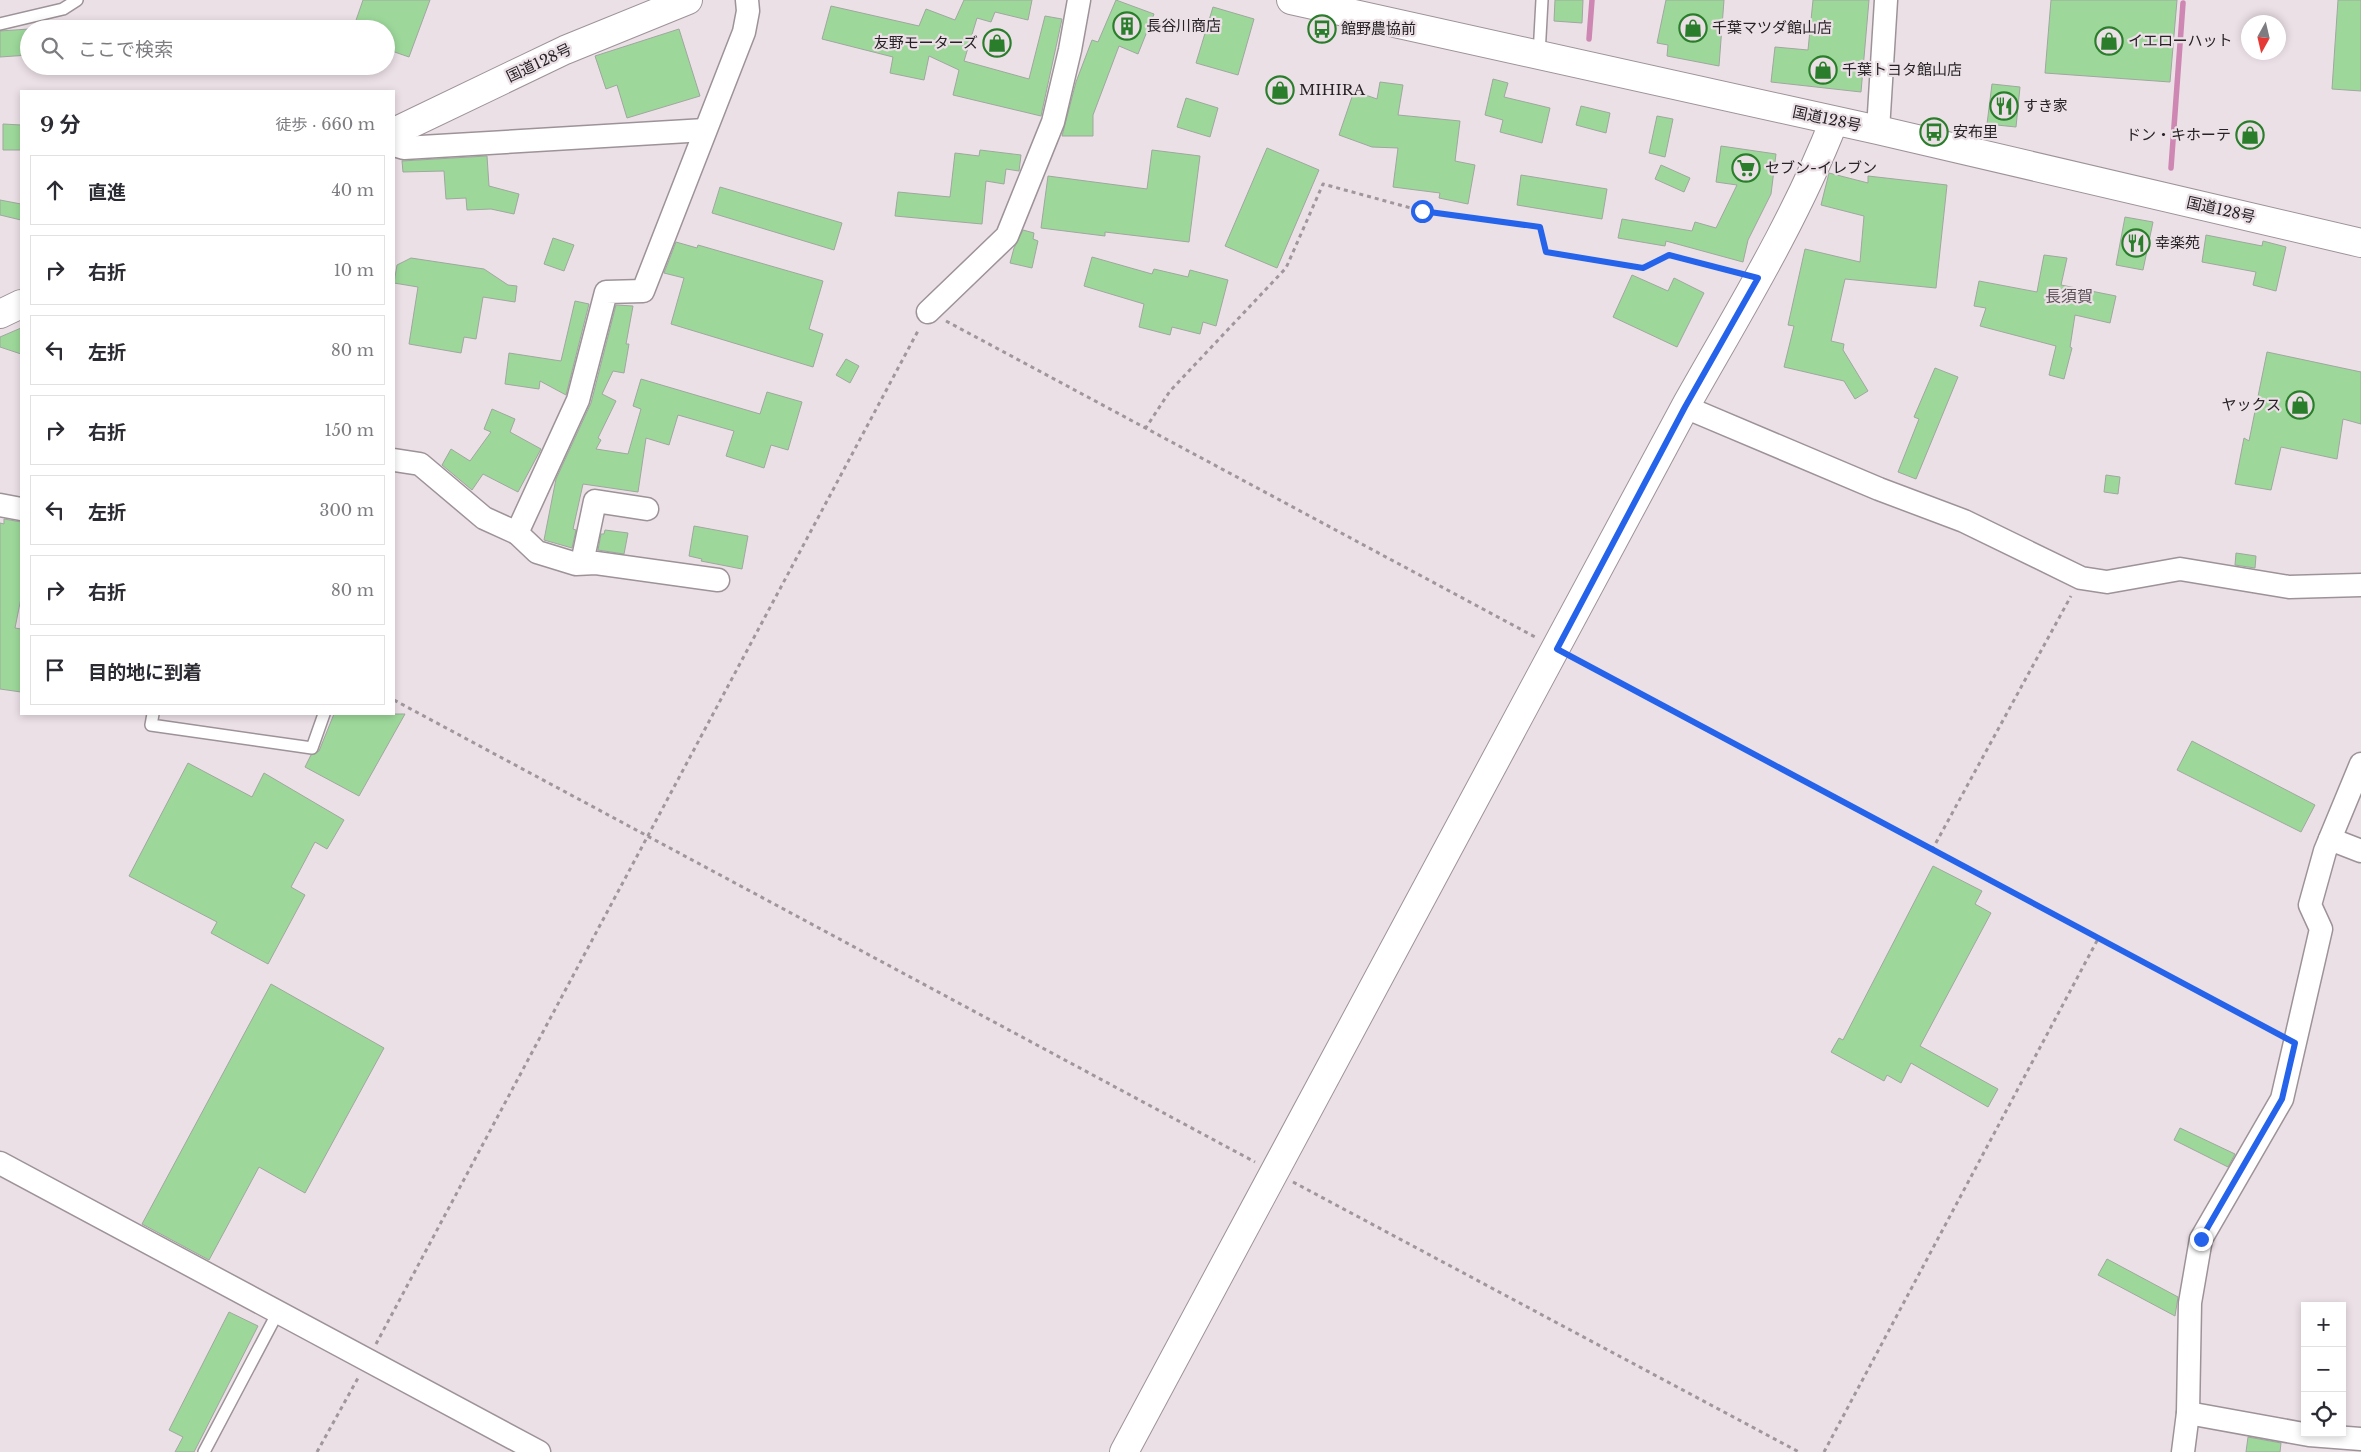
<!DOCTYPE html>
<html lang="ja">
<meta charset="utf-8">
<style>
body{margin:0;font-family:"Libre Baskerville","Noto Sans JP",serif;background:#f2f2f3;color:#2b2b33}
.controls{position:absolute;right:15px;bottom:15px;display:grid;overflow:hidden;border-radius:0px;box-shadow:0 2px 8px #0003}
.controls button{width:45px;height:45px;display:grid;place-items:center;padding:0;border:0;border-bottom:1px solid #e1e1e2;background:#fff;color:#2b2b33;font:25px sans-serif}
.compass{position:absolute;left:2241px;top:15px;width:45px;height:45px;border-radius:50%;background:#fff;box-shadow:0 2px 8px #0003;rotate:188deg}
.stop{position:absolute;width:15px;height:15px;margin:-11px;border:4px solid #2563eb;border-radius:50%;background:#fff}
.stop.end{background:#2563eb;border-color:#fff;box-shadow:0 1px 5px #0008}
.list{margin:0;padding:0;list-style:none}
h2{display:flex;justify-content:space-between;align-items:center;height:65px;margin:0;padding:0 20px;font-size:21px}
h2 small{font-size:16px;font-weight:400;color:#7c7c81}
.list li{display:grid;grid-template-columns:32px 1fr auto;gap:15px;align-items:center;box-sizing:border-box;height:70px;margin:0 10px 10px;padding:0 10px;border:1px solid #e1e1e2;border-radius:0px}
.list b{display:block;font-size:19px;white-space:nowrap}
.list em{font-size:16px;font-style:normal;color:#7c7c81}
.icon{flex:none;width:28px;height:28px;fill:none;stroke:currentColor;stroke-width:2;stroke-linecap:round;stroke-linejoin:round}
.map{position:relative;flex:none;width:2361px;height:1452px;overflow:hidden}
.search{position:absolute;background:#fff;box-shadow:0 2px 8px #0003;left:20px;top:20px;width:375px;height:55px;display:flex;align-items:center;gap:12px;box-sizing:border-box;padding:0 18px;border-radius:28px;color:#7c7c81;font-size:19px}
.panel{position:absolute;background:#fff;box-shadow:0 2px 8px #0003;left:20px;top:90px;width:375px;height:625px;border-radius:0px}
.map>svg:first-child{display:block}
</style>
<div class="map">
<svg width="2361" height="1452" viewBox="0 0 2361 1452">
<rect width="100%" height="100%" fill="#ebe0e6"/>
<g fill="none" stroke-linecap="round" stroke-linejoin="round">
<g stroke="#ce86b2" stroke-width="5.5">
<polyline points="1589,39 1592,0"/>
<polyline points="2171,168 2183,3"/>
</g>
</g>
<g fill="#9dd89a" stroke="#9fa79f">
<polygon points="363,0 430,0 409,57 386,49 386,29 353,29"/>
<polygon points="964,0 1032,0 1028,20 995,12 991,22 977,18 964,61 1029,79 1045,16 1062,19 1041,116 953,95 959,70 929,56 924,80 890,73 893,57 822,39 831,6 919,26 926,9 955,20"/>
<polygon points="1116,0 1154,14 1138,54 1119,46 1093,115 1093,136 1062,136 1076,82 1092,40 1098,42"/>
<polygon points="1555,0 1583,0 1582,23 1554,21"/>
<polygon points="1666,0 1724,0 1719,66 1667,56 1668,45 1657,43"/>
<polygon points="1813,0 1869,0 1861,92 1771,82 1775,47 1808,50"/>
<polygon points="2051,0 2177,0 2170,82 2045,73"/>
<polygon points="2338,0 2361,0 2361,91 2332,89"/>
<polygon points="1213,7 1254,19 1238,75 1196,63"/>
<polygon points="29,29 29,55 0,57 0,31"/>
<polygon points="679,29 700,96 627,118 617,85 606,89 595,56"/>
<polygon points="1493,79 1508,83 1504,97 1550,108 1542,143 1500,132 1503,120 1485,115"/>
<polygon points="1380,82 1403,85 1398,115 1460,121 1455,161 1475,165 1468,204 1439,198 1440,193 1393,187 1398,148 1372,147 1339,135 1354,91 1377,99"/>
<polygon points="1992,84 2020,87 2016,127 1987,124"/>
<polygon points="1186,98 1218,108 1210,137 1177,127"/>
<polygon points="1581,106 1610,113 1606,133 1576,125"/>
<polygon points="1657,116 1673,119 1665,157 1649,153"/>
<polygon points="3,124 21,125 21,150 3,150"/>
<polygon points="1721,146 1776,154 1771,194 1748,240 1743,262 1666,241 1665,246 1618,238 1622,219 1692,231 1695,222 1716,228 1737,185 1716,182"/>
<polygon points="1267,148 1319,170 1277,268 1225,246"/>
<polygon points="980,150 1021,155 1019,171 1006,169 1004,184 986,181 982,224 895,216 898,192 950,197 955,153 979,156"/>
<polygon points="1152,150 1200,156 1189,242 1105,232 1105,236 1041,228 1048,176 1147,189"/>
<polygon points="487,156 489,186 519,194 514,214 491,209 467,210 466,198 446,199 444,171 403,172 402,161"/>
<polygon points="1661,165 1690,178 1684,192 1655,179"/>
<polygon points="1829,173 1868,183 1868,176 1947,185 1936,288 1845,279 1831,341 1844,344 1843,350 1868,391 1855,399 1844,381 1784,367 1794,326 1788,325 1805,249 1860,262 1864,216 1821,205"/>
<polygon points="1521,175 1607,189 1602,219 1517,205"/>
<polygon points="720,187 842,223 834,250 712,213"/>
<polygon points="0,200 21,204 21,220 0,215"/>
<polygon points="2125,217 2153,222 2143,270 2116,265"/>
<polygon points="1023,230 1034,233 1033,239 1038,241 1032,268 1010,263 1014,248"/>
<polygon points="2206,235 2262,246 2263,241 2286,247 2276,291 2253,285 2256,272 2202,262"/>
<polygon points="553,238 574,245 564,271 544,264"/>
<polygon points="676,242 697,248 698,245 823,281 809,329 823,334 813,367 671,324 684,278 664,273"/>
<polygon points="2044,255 2067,258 2061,285 2116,296 2110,323 2075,315 2070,347 2072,348 2064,379 2049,375 2056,346 1980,326 1986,308 1974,306 1979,281 2037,292"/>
<polygon points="1092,257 1152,274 1154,269 1188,277 1190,270 1228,280 1216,326 1203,322 1200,334 1172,327 1170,335 1139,327 1144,304 1084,286"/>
<polygon points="411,258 484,269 508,285 517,286 515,302 483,297 476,339 464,337 461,353 409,344 418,287 394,283 397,265"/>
<polygon points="1632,275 1668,291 1674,278 1704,293 1677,347 1613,317"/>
<polygon points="575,301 589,304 566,395 540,381 539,389 505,384 509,353 561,361"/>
<polygon points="616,305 633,306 626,344 629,344 624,373 613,371 602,394 616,401 598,438 601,440 596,449 628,454 641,409 633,406 641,379 760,414 767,392 802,402 788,450 771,445 764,468 726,456 734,431 678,415 669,445 646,438 638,492 583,484 573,529 576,530 572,548 544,540 556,479 591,403"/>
<polygon points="21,328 21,354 0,347 0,337"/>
<polygon points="2267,352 2361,372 2361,424 2343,419 2337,459 2281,447 2271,490 2235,484 2244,438 2249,441"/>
<polygon points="846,359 859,366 850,383 836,375"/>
<polygon points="1935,368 1958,377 1916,479 1898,472 1919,419 1914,417"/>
<polygon points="492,409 515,419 510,432 541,449 518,492 483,474 472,490 442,465 451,449 470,461 491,432 484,429"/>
<polygon points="2106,475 2120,477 2118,494 2104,492"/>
<polygon points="4,519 21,522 21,598 15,628 21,629 21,692 0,689 0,523 4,524"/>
<polygon points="694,526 748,536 742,569 701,561 702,559 689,556"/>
<polygon points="605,530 628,533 624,554 598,550 601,534 604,534"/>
<polygon points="2236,553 2256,556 2255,568 2235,565"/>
<polygon points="334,714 405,714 359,796 305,767 311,755 319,751"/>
<polygon points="2192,741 2315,805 2301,832 2177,770"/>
<polygon points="188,763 252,797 264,773 344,820 327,849 315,842 291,887 305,895 268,964 211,933 217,922 129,876"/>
<polygon points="1933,866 1982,891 1975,904 1991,913 1920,1046 1998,1089 1988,1107 1911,1063 1901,1083 1887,1075 1884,1081 1831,1052 1839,1038 1843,1040"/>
<polygon points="271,984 384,1048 305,1193 259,1167 209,1260 142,1224"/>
<polygon points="2180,1128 2235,1154 2228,1167 2174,1140"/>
<polygon points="2107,1259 2178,1297 2175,1316 2098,1275"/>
<polygon points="229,1312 258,1326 194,1452 175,1452 183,1437 169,1430"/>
<polygon points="2248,1437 2281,1443 2280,1452 2246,1452"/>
</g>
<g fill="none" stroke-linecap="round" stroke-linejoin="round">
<g stroke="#9d9298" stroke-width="14">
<g id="lane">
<polyline points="0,24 63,9 77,0"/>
<polyline points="1539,55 1542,0"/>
<polyline points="153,714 151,725 312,748 324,714"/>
<polyline points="204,1452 278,1312"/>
</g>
</g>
<g stroke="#9d9298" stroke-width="25">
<g id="street">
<polyline points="1878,130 1886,0"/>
<polyline points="394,145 404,148 705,130"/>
<polyline points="928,312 1007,236 1053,122 1070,50 1079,0"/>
<polyline points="1685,407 1879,489 1964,521 2081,578 2107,582 2180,569 2289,587 2361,585"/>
<polyline points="394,460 420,464 484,518 517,533 578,400 606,292 643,291 744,32 748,11 747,0"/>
<polyline points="0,505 21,509"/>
<polyline points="517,533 537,552 576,564 596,563 718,580"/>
<polyline points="582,563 595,501 647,509"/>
<polyline points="2330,839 2361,851"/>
<polyline points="0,1163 539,1452"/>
<polyline points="2188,1413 2309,1435 2361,1439"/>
<polyline points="2183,1452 2188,1413 2190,1303 2201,1239 2282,1099 2321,929 2310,905 2325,851 2361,764"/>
</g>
</g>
<g stroke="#9d9298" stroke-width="30">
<path id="secondary" d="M1124 1452 1685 407C1738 313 1795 221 1834 121"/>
</g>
<g stroke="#9d9298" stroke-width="30">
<g id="highway">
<polyline points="1291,0 1878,130 2361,243"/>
<polyline points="394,132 565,50 688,0"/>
<polyline points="0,314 21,304"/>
</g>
</g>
<g stroke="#9f979b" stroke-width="3" stroke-dasharray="4 4" stroke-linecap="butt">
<polyline points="946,321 1537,638"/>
<polyline points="1145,429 1170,391 1286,268 1323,184 1422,211 1540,227 1546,252 1643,268 1669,255 1735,272"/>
<polyline points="1576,659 2276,1033"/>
<polyline points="394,700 1255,1162"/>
<polyline points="1932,850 2071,596"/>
<polyline points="1293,1182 1799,1452"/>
<polyline points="376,1344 919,329"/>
<polyline points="317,1452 358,1378"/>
<polyline points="1824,1452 2099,937"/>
</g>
<use href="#lane" stroke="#fff" stroke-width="11"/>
<use href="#street" stroke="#fff" stroke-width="22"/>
<use href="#secondary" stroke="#fff" stroke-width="28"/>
<use href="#highway" stroke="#fff" stroke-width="28"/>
</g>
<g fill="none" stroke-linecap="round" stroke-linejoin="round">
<polyline stroke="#2563eb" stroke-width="6" points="1422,211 1540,227 1546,252 1643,268 1669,255 1758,278 1685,407 1557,649 2295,1043 2282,1099 2201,1239"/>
</g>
<defs>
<g id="building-ring" transform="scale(1.4375)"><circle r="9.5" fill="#ebe0e6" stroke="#2a7e2b" stroke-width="1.5"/><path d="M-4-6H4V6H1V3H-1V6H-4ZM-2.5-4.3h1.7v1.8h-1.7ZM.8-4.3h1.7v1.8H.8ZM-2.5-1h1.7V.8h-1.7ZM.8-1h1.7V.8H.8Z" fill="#2a7e2b"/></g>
<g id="shop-ring" transform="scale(1.4375)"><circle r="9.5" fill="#ebe0e6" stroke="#2a7e2b" stroke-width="1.5"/><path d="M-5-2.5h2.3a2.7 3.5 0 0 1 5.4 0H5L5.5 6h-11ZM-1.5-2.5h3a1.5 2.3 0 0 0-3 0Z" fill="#2a7e2b"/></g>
<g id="bus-ring" transform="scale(1.4375)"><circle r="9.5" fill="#ebe0e6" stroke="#2a7e2b" stroke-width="1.5"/><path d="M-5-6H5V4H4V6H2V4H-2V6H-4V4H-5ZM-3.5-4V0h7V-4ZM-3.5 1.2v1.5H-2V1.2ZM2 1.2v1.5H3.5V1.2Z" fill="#2a7e2b"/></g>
<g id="restaurant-ring" transform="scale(1.4375)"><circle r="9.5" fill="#ebe0e6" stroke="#2a7e2b" stroke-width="1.5"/><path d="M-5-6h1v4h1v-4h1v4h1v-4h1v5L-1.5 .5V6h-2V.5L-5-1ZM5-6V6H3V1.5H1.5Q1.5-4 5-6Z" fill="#2a7e2b"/></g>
<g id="supermarket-ring" transform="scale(1.4375)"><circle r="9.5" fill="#ebe0e6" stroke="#2a7e2b" stroke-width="1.5"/><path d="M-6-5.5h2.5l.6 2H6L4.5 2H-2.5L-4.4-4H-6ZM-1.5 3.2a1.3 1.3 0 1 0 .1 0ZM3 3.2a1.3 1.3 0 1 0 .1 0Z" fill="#2a7e2b"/></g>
</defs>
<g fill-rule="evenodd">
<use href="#building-ring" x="1127" y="26"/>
<use href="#shop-ring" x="1693" y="28"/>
<use href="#bus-ring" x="1322" y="29"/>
<use href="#shop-ring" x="2109" y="41"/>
<use href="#shop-ring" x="997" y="43"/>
<use href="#shop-ring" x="1823" y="70"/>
<use href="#shop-ring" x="1280" y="90"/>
<use href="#restaurant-ring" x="2004" y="106"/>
<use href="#bus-ring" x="1934" y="132"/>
<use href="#shop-ring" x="2250" y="135"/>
<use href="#supermarket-ring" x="1746" y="168"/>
<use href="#restaurant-ring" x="2136" y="243"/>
<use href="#shop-ring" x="2300" y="405"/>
</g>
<g text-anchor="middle" stroke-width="4.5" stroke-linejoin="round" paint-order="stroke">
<g font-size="15" fill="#262225" stroke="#ebe0e6" text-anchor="start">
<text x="1146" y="31">長谷川商店</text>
<text x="1712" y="33">千葉マツダ館山店</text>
<text x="1341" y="34">館野農協前</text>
<text x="2128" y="46">イエローハット</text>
<text x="978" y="48" text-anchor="end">友野モーターズ</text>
<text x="1842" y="75">千葉トヨタ館山店</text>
<text x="1299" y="95">MIHIRA</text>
<text x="2023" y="111">すき家</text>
<text x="1953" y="137">安布里</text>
<text x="2231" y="140" text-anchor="end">ドン・キホーテ</text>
<text x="1765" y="173">セブン-イレブン</text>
<text x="2155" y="248">幸楽苑</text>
<text x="2281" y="410" text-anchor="end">ヤックス</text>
</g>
<g font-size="15" fill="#262225" stroke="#ebe0e6">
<text transform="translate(539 63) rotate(-25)" y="5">国道128号</text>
<text transform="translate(1827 119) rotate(12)" y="5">国道128号</text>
<text transform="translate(2221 210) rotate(13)" y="5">国道128号</text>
</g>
<g font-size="16" fill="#5d5358" stroke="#ebe0e6">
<text x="2069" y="302">長須賀</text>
</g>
</g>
</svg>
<div class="controls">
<button>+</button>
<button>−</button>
<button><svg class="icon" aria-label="locate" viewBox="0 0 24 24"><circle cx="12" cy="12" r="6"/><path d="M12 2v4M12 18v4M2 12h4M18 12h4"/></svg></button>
</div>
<svg class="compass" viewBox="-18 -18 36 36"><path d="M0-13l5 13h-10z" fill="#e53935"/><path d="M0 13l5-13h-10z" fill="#7c7c81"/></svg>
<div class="stop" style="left:1422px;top:211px"></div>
<div class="stop end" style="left:2201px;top:1239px"></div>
<div class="search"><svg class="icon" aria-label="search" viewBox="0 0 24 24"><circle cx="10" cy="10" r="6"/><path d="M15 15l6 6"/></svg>ここで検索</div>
<section class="panel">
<h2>9 分<small>徒歩 · 660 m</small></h2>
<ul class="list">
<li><svg class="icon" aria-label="ahead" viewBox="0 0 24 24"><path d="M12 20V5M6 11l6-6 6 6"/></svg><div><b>直進</b></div><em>40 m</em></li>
<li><svg class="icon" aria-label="right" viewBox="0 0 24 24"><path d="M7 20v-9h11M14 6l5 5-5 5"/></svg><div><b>右折</b></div><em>10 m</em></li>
<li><svg class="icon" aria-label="left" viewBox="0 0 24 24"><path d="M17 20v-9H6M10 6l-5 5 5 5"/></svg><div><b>左折</b></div><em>80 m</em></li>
<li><svg class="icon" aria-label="right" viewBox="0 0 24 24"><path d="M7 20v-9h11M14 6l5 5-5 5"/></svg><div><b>右折</b></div><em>150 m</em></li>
<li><svg class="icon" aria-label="left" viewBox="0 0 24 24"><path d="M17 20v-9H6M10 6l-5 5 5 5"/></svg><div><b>左折</b></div><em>300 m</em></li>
<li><svg class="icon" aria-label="right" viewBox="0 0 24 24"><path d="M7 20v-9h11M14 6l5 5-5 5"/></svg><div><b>右折</b></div><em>80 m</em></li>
<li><svg class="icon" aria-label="arrive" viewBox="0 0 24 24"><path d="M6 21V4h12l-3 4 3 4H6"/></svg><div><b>目的地に到着</b></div></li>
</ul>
</section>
</div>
